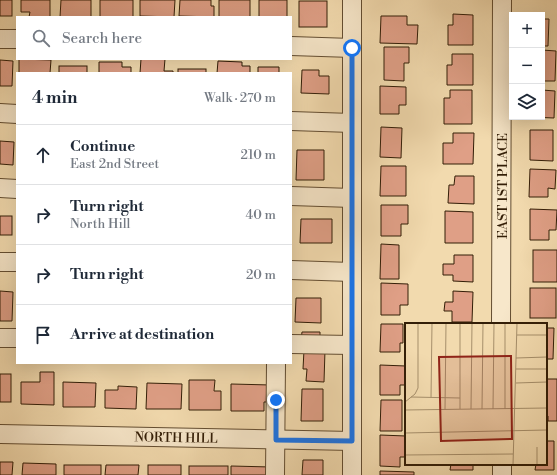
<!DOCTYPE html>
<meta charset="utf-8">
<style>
body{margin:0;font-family:"Libre Bodoni",serif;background:#f2f2f3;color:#1f2937}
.controls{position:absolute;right:12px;top:12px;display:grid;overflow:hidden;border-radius:0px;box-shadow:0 4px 16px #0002}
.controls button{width:36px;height:36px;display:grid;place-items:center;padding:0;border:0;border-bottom:1px solid #e0e1e3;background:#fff;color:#1f2937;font:20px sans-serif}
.stop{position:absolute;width:12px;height:12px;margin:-9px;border:3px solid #1a73e8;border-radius:50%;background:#fff}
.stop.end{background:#1a73e8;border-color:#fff;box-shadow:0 1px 4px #0008}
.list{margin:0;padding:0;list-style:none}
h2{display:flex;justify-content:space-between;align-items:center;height:52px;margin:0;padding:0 16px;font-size:17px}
h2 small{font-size:13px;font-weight:400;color:#747a83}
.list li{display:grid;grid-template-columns:26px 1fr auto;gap:12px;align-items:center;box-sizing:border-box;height:60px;padding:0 16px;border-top:1px solid #e0e1e3}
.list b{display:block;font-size:15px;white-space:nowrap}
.list p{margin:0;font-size:13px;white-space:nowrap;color:#747a83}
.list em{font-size:13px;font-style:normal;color:#747a83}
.icon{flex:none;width:22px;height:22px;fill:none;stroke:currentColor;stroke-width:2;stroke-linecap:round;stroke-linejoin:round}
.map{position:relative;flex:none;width:557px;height:475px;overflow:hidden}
.search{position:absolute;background:#fff;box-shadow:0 4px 16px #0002;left:16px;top:16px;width:276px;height:44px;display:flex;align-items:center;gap:10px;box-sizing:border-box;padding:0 14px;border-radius:0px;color:#747a83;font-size:15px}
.panel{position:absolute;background:#fff;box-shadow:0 4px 16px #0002;left:16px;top:72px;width:276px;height:292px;border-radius:0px}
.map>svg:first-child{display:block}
</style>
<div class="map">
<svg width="557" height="475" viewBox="0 0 557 475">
<rect width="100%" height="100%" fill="#f2daae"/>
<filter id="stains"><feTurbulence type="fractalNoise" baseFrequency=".005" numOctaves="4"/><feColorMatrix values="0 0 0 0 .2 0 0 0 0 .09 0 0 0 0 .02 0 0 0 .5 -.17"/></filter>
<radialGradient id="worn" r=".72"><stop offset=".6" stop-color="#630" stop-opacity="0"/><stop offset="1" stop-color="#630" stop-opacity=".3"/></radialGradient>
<g fill="#df9f86" stroke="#331e07">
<rect x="0" y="0" width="12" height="16"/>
<polygon points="21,0 50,0 50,17 29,17 30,12 21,12"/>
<polygon points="61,0 91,0 91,17 60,17"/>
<rect x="100" y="0" width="33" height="17"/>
<polygon points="140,0 175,0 174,17 140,16"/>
<polygon points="180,0 211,0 211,6 214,6 214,17 179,16"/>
<rect x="219" y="0" width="31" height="17"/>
<rect x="259" y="0" width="28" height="17"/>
<rect x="299" y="1" width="28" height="26"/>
<polygon points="453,14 473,15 473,45 448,45 448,25 453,25"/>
<polygon points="381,16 407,16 407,25 418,25 417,44 380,43"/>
<polygon points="542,19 549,19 548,46 542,46"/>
<polygon points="384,47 409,47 409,63 404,63 404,81 384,80"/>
<polygon points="542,50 556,51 555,81 542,81"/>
<polygon points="452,54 473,54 473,85 447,85 447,65 452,65"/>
<polygon points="19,59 51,60 50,73 19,73"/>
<polygon points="141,59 165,59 164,71 173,71 173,73 140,73"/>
<polygon points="0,60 13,61 12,86 0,86"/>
<polygon points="218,61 242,62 242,66 250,66 250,73 217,73"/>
<polygon points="99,62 122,62 122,67 131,67 131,73 99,73"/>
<rect x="59" y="66" width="28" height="7"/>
<polygon points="258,67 279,67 279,73 288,73 258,73"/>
<rect x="178" y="69" width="28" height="4"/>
<polygon points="302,70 319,70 319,76 329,76 329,94 301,93"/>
<polygon points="380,86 406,87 406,105 399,105 399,114 380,114"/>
<polygon points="450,90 472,90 472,124 444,124 444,98 450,98"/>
<polygon points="542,90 555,91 554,118 530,117 542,117"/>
<polygon points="381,127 402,128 401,158 380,157"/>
<polygon points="530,130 553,130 553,161 530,160"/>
<polygon points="453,133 474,133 473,164 443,164 443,143 453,143"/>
<polygon points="0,141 14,142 13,165 0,164"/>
<polygon points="297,150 324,150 324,180 296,180"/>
<polygon points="381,166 406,166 406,196 380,196"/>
<polygon points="530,169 556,170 555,189 548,188 548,197 529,197"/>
<polygon points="455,176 474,176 474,204 448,203 449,185 454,185"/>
<polygon points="381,205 408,205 408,224 401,224 401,236 381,236"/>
<polygon points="530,209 557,210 556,230 549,230 549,240 530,240"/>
<polygon points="445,211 473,212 473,243 445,243"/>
<rect x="0" y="216" width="12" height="19"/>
<polygon points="301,219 332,219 332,243 300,243"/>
<polygon points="381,244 399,245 399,279 380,279"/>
<rect x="533" y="250" width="24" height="32"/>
<polygon points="454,255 473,255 473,282 453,281 453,275 443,275 443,264 454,264"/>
<polygon points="381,283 408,284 408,305 400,305 400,315 381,315"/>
<rect x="530" y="288" width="26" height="30"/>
<polygon points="0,291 13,292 12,321 0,321"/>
<polygon points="453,291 473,292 472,322 452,322 452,311 444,311 445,302 453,302"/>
<polygon points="296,298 321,298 321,323 295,322"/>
<polygon points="381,324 403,324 403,343 400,343 400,352 380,352"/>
<polygon points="546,328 554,328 553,359 546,359"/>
<polygon points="302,332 320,332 320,341 301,340"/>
<polygon points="304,350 325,350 324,382 306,381 307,369 303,369"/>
<polygon points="380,365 406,366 406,385 400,385 400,395 380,395"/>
<polygon points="40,372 54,372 54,405 21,404 21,382 40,382"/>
<rect x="0" y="374" width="11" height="28"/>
<polygon points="546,379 557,379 557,421 548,421 548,416 546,416"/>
<polygon points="189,380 215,380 214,391 221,391 221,410 189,410"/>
<polygon points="63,382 96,383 95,407 63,407"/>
<polygon points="147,383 182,384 181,409 146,409"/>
<polygon points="231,384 271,385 270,402 264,402 264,411 231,411"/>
<polygon points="118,386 137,387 136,409 105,408 105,390 118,390"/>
<polygon points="302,389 323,389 323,421 301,421"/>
<polygon points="381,400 402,400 402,431 380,431"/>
<polygon points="380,435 406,436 406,457 400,457 400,467 380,466"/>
<polygon points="546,441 554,441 554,470 535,470 536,464 546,464"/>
<polygon points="303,460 323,460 323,475 302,475"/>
<polygon points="0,462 13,462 12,475 0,475"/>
<polygon points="23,463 56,464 56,475 22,475"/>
<polygon points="451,464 473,464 473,470 450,470"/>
<rect x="64" y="465" width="37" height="10"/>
<polygon points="106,465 139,465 138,475 105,475"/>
<rect x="148" y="465" width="33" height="10"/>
<rect x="189" y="466" width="39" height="9"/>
<polygon points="231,466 271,467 271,475 231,475"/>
<polygon points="380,471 414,472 414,475 380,475"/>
</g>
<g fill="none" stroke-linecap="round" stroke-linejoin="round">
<g stroke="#634d31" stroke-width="20">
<g id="minor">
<polyline points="0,39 17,39"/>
<polyline points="291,46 352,48"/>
<polyline points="0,113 17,114"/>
<polyline points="291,121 352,123"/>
<polyline points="0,188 17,189"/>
<polyline points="291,196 352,198"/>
<polyline points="0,262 17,262"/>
<polyline points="291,270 352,272"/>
<polyline points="501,324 502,0"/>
<polyline points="0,338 17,338"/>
<polyline points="291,344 352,345"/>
<polyline points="0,434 352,441"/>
<polyline points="502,464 502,475"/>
<polyline points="275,475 276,363"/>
<polyline points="352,475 352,0"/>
</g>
</g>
<use href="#minor" stroke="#f7e7ca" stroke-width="18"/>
</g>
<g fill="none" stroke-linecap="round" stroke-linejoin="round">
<polyline stroke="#1a73e8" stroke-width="5" points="276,400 276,440 352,441 352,48"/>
</g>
<g text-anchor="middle" stroke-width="4" stroke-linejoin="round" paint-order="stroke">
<g font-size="13" fill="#331e07" stroke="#f7e7ca">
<text transform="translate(502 186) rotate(-90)" y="5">EAST 1ST PLACE</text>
<text transform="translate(176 437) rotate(1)" y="5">NORTH HILL</text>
</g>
</g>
<g transform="translate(405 323)">
<rect width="142" height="142" fill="#f2daae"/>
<path fill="none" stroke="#a68f6b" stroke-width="1" d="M112 12H142M111 35 142 34M111 46H142M111 60 142 59M6 74 55 75M26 75 27 0M0 79 10 71 13 65V0M55 86V0M66 86 67 0M77 86 78 0M88 86 89 0M100 86V0M0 87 142 85M40 87 41 0M0 110 142 107M0 132 108 131M108 142 112 0M132 142V124"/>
<path fill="#8f2418" fill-opacity="0.15" stroke="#8f2418" stroke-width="2" d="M106 33 107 116 36 118 34 34Z"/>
<rect width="142" height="142" fill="none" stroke="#331e07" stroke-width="2"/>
</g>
<rect width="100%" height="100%" filter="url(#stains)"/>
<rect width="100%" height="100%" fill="url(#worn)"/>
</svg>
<div class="controls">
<button>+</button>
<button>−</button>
<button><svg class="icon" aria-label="layers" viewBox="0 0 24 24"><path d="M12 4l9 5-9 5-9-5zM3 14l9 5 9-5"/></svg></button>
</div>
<div class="stop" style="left:352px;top:48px"></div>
<div class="stop end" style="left:276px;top:400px"></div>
<div class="search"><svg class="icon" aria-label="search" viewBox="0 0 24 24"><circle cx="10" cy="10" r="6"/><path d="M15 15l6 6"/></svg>Search here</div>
<section class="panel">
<h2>4 min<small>Walk · 270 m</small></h2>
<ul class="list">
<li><svg class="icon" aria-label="ahead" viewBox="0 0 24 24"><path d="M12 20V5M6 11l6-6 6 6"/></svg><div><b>Continue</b><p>East 2nd Street</p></div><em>210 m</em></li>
<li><svg class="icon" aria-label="right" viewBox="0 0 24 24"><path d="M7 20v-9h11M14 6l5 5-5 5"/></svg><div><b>Turn right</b><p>North Hill</p></div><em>40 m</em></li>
<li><svg class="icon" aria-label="right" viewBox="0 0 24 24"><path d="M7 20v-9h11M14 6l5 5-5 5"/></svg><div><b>Turn right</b></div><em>20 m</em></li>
<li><svg class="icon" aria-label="arrive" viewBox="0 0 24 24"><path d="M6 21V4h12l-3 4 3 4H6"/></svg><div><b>Arrive at destination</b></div></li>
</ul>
</section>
</div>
